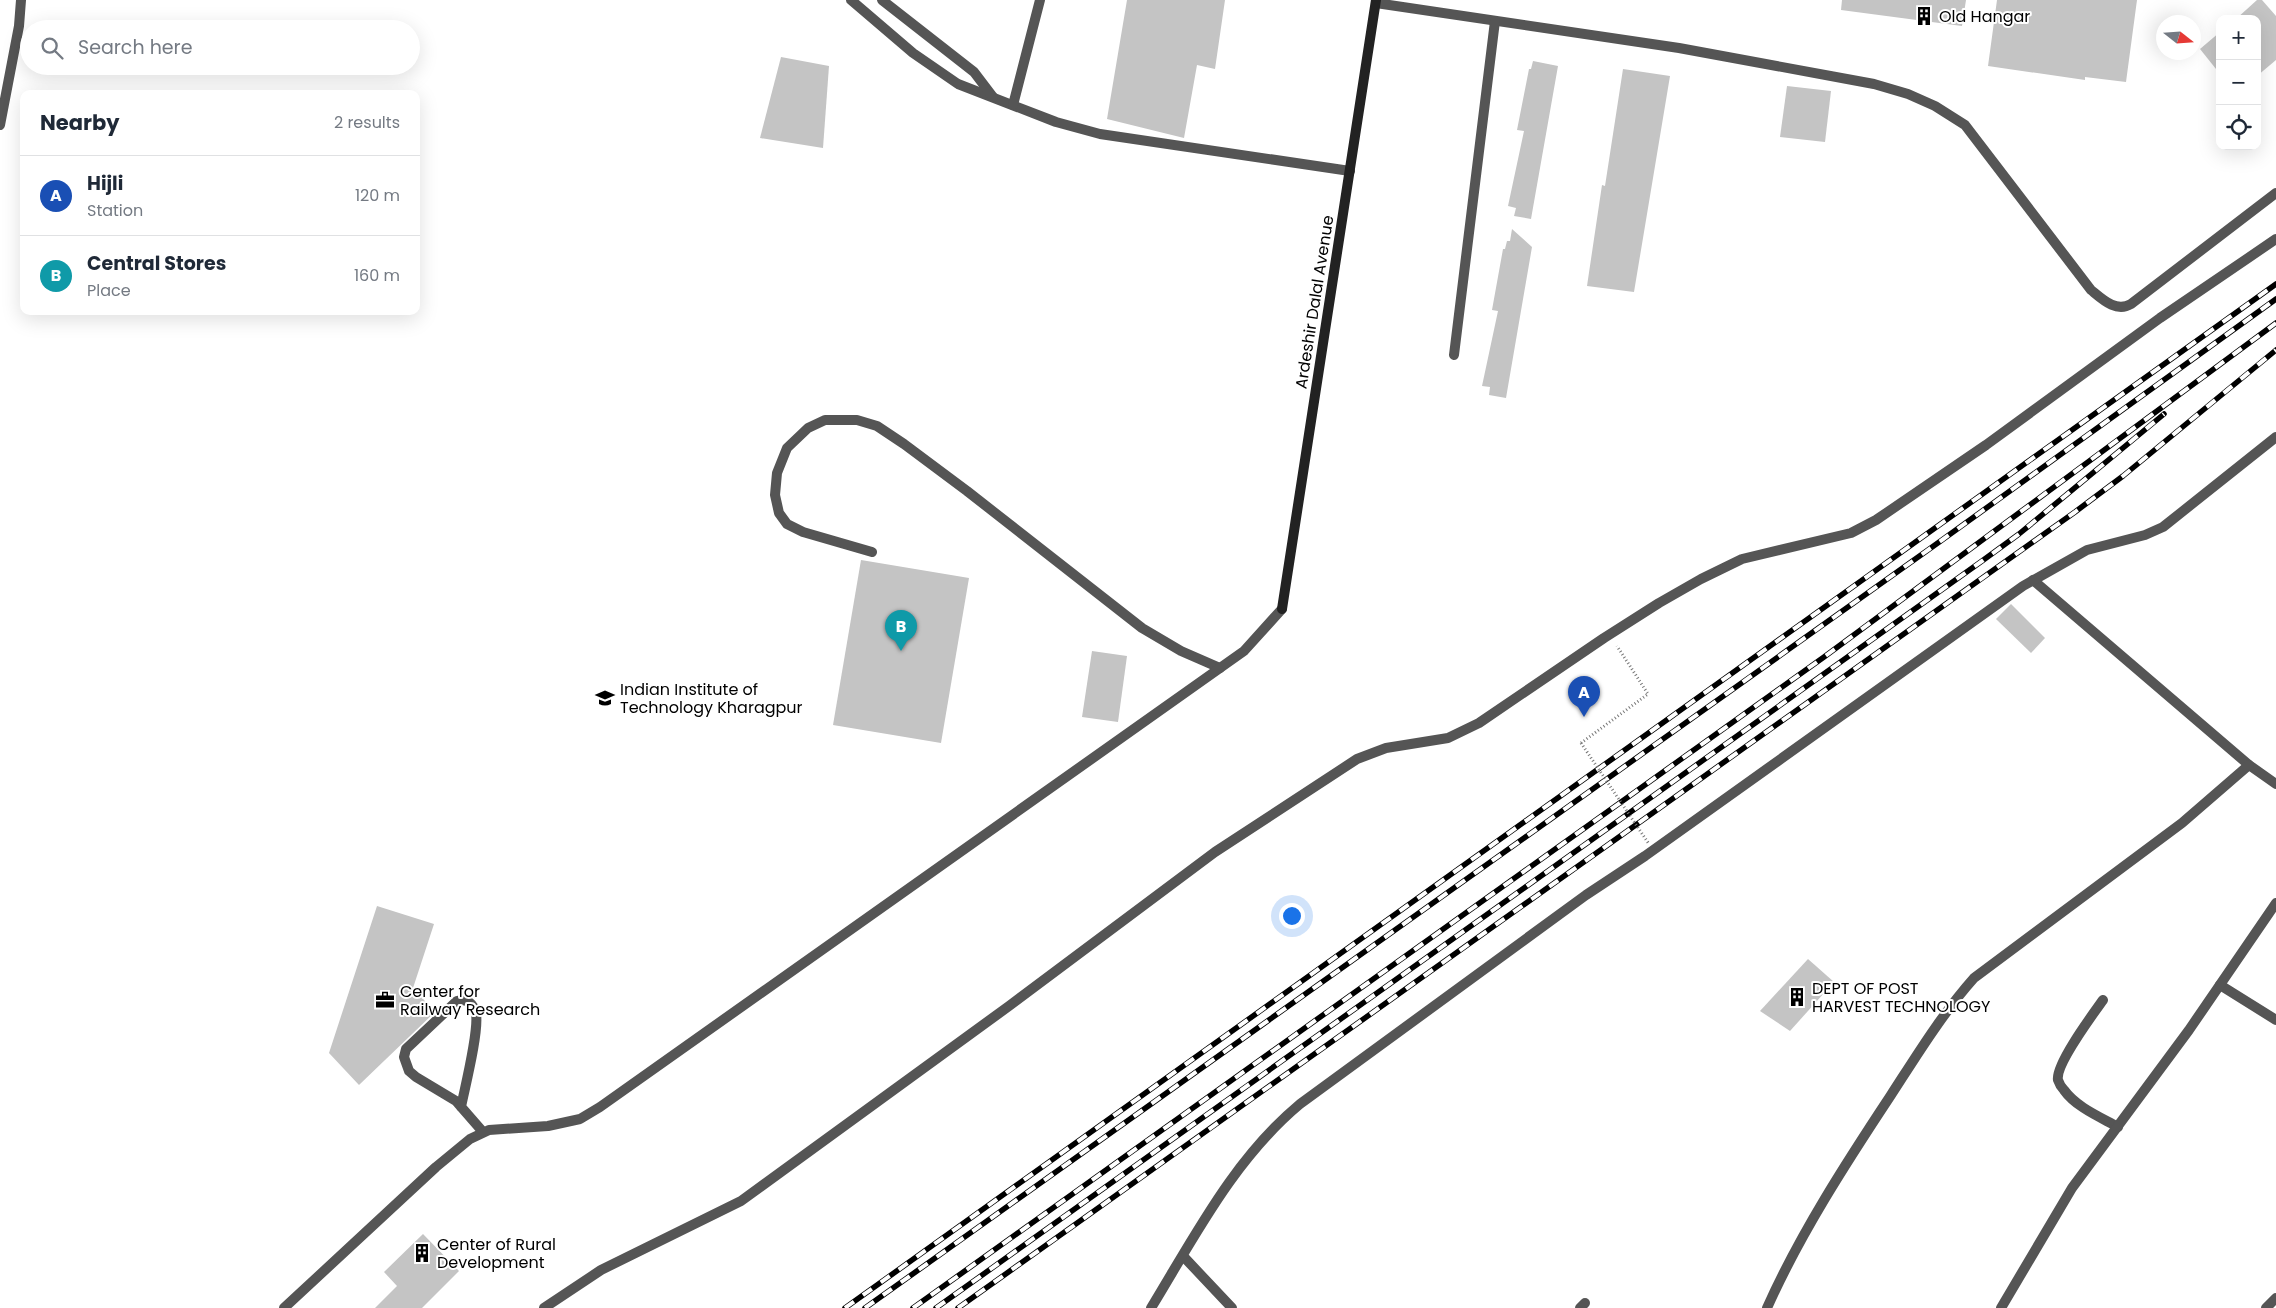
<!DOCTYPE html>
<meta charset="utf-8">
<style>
body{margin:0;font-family:Poppins,sans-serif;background:#f2f2f3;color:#1f2937}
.controls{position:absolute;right:15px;top:15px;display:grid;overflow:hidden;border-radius:10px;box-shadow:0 5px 20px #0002}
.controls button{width:45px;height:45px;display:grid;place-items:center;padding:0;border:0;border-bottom:1px solid #e0e1e3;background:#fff;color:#1f2937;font:25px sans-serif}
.compass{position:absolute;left:2156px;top:15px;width:45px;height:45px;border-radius:50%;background:#fff;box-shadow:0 5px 20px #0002;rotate:107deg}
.you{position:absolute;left:1291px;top:915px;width:18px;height:18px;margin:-12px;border:4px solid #fff;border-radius:50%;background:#1a73e8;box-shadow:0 0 0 8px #1a73e833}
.badge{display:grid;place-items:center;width:32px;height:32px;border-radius:50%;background:#db2777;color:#fff;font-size:16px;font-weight:700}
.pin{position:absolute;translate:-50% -41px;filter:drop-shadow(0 1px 2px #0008)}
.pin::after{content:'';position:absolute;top:26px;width:18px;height:15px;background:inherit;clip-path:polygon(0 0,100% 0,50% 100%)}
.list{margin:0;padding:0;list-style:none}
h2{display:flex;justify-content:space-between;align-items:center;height:65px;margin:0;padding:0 20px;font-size:21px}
h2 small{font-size:16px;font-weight:400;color:#747a83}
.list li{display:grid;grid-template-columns:32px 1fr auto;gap:15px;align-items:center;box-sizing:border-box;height:80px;padding:0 20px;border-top:1px solid #e0e1e3}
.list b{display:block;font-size:19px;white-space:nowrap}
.list p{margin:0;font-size:16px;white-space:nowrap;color:#747a83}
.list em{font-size:16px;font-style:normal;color:#747a83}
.icon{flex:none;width:28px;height:28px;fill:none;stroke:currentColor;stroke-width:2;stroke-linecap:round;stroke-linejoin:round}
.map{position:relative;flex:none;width:2276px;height:1308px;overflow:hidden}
.search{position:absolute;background:#fff;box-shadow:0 5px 20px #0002;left:20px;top:20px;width:400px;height:55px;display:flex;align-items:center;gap:12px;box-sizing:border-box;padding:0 18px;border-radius:28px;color:#747a83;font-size:19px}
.panel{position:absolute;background:#fff;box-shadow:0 5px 20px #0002;left:20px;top:90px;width:400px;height:225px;border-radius:10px}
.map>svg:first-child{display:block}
</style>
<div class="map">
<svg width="2276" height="1308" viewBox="0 0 2276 1308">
<rect width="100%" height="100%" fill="#fff"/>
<g fill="#c4c4c4">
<polygon points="1127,0 1225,0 1215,69 1197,65 1184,138 1107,119"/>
<polygon points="1842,0 1966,0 1962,26 1841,10"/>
<polygon points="1997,0 2137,0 2126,82 2085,77 2085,80 1988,66"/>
<polygon points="2257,0 2262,0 2276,16 2276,60 2257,76 2257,19 2236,19"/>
<polygon points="2220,32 2220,74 2200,49"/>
<polygon points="781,57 829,66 823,148 760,138"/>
<polygon points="1533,61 1558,66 1531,219 1514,216 1516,208 1508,206 1524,131 1517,130 1529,69 1531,69"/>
<polygon points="1623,69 1670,76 1634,292 1587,286 1602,185 1605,186"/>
<polygon points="1787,86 1831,91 1825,142 1780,137"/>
<polygon points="1512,229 1532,247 1506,398 1489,395 1490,387 1482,386 1498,311 1492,310 1503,249 1505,249 1507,241 1510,241"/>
<polygon points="861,560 969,578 941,743 833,725"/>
<polygon points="2011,604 2045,638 2031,653 1996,619"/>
<polygon points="1092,651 1127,656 1118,722 1082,717"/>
<polygon points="377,906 434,924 413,988 435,1012 359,1085 329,1053"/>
<polygon points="1808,959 1834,982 1790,1031 1760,1011"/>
<polygon points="423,1234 459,1271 422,1308 375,1308 397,1286 384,1272"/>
</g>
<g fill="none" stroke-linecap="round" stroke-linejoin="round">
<polyline stroke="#777" stroke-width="3" stroke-dasharray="1 2.5" stroke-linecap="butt" points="1581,743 1648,694 1617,646"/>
<g stroke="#555" stroke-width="10">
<polyline points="851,0 913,53 958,84 1056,122 1100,134 1350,171"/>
<polyline points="882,0 974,72 993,97"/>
<path d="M1376 3 1679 48 1874 84 1908 94 1935 106 1965 125 2091 290C2102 299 2116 313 2131 304L2276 193"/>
<polyline points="1013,105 1040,0"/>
<polyline points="0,125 19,26 21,0"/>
<polyline points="1454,355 1495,21"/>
<polyline points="872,552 803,532 787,524 779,513 775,495 777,473 787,448 808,428 825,420 857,420 877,426 904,444 967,491 1142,628 1181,651 1220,668"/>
</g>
<g stroke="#555" stroke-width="10">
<polyline points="2033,580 2249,765 2276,784"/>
<polyline points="2220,985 2276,1020"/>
<path d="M2103 1000C2093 1014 2055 1065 2058 1080 2059 1083 2062 1088 2064 1090 2076 1107 2100 1117 2118 1127"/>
<path d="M461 1107C465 1087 479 1032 476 1014 474 1004 467 998 457 1001L406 1049 404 1057 409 1071 416 1077 456 1101 483 1132"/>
<polyline points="1183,1256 1232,1308"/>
<polyline points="284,1308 436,1167 470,1139 489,1130 548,1126 580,1119 600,1107 1244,651 1282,609"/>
<polyline points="544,1308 601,1270 741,1201 1009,1006 1215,852 1357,759 1386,748 1448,738 1479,723 1604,638 1659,603 1701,579 1742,559 1851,533 1876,520 1986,445 2160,318 2276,239"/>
<path d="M1151 1308C1195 1236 1234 1159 1300 1104L1586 895 1645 856 2023 586 2087 550 2145 535 2163 527 2276 437"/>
<polyline points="1580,1308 1585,1303"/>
<path d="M1767 1308C1800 1234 1846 1163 1891 1095 1917 1055 1942 1014 1974 978L2182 823 2249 765"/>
<polyline points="2001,1308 2072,1188 2189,1030 2276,903"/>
<polyline points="2266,1308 2276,1298"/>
</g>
<polyline stroke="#222" stroke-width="10" points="1282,609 1376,0"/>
<g stroke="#000" stroke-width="5.5">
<g id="rail">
<polyline points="845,1308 2276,284"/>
<polyline points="865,1308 1942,540 2276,299"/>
<polyline points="913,1308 1824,657 2276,323"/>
<polyline points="936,1308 1982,561 2019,534 2164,414"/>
<polyline points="958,1308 2075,512 2123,476 2276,350"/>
</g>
</g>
<use href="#rail" stroke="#fff" stroke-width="4" stroke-dasharray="11" stroke-linecap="butt"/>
<polyline stroke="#777" stroke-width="3" stroke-dasharray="1 2.5" stroke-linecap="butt" points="1581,743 1649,844"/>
</g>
<defs>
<g id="building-bare" transform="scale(1.5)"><path d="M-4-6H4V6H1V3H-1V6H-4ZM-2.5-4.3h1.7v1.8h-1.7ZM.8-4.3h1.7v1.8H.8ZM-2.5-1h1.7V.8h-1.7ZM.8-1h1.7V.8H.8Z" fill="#000" stroke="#fff" stroke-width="2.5" paint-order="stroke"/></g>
<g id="university-bare" transform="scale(1.5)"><path d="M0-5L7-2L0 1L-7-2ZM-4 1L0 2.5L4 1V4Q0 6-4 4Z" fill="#000" stroke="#fff" stroke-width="2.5" paint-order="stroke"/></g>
<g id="office-bare" transform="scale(1.5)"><path d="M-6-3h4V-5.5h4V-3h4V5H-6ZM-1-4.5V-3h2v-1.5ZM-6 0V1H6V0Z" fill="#000" stroke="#fff" stroke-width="2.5" paint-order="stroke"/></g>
</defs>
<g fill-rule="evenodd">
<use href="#building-bare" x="1924" y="16"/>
<use href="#university-bare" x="605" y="698"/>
<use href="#building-bare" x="1797" y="997"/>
<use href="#office-bare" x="385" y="1000"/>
<use href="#building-bare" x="422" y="1253"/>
</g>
<g text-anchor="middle" stroke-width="4" stroke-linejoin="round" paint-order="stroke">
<g font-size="16" fill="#000" stroke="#fff" text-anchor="start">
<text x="1939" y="22">Old Hangar</text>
<text x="620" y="695">Indian Institute of<tspan x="620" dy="18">Technology Kharagpur</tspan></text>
<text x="1812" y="994">DEPT OF POST<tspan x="1812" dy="18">HARVEST TECHNOLOGY</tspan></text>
<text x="400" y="997">Center for<tspan x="400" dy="18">Railway Research</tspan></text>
<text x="437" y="1250">Center of Rural<tspan x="437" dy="18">Development</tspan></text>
</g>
<g font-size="16" fill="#000" stroke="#fff">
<text transform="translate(1314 302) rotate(-81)" y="6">Ardeshir Dalal Avenue</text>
</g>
</g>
</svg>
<div class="controls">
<button>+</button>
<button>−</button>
<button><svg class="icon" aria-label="locate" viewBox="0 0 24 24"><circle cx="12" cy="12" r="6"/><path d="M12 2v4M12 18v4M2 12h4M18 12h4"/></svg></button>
</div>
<svg class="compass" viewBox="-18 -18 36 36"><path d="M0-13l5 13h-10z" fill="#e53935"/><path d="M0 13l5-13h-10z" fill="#747a83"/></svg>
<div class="you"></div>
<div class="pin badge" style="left:1584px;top:717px;background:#1a4fb4">A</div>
<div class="pin badge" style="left:901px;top:651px;background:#0f9aa8">B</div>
<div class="search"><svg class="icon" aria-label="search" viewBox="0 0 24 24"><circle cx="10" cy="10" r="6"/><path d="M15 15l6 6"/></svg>Search here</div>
<section class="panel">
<h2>Nearby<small>2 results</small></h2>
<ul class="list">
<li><span class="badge" style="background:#1a4fb4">A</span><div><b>Hijli</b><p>Station</p></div><em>120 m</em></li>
<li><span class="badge" style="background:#0f9aa8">B</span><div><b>Central Stores</b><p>Place</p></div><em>160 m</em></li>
</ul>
</section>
</div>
